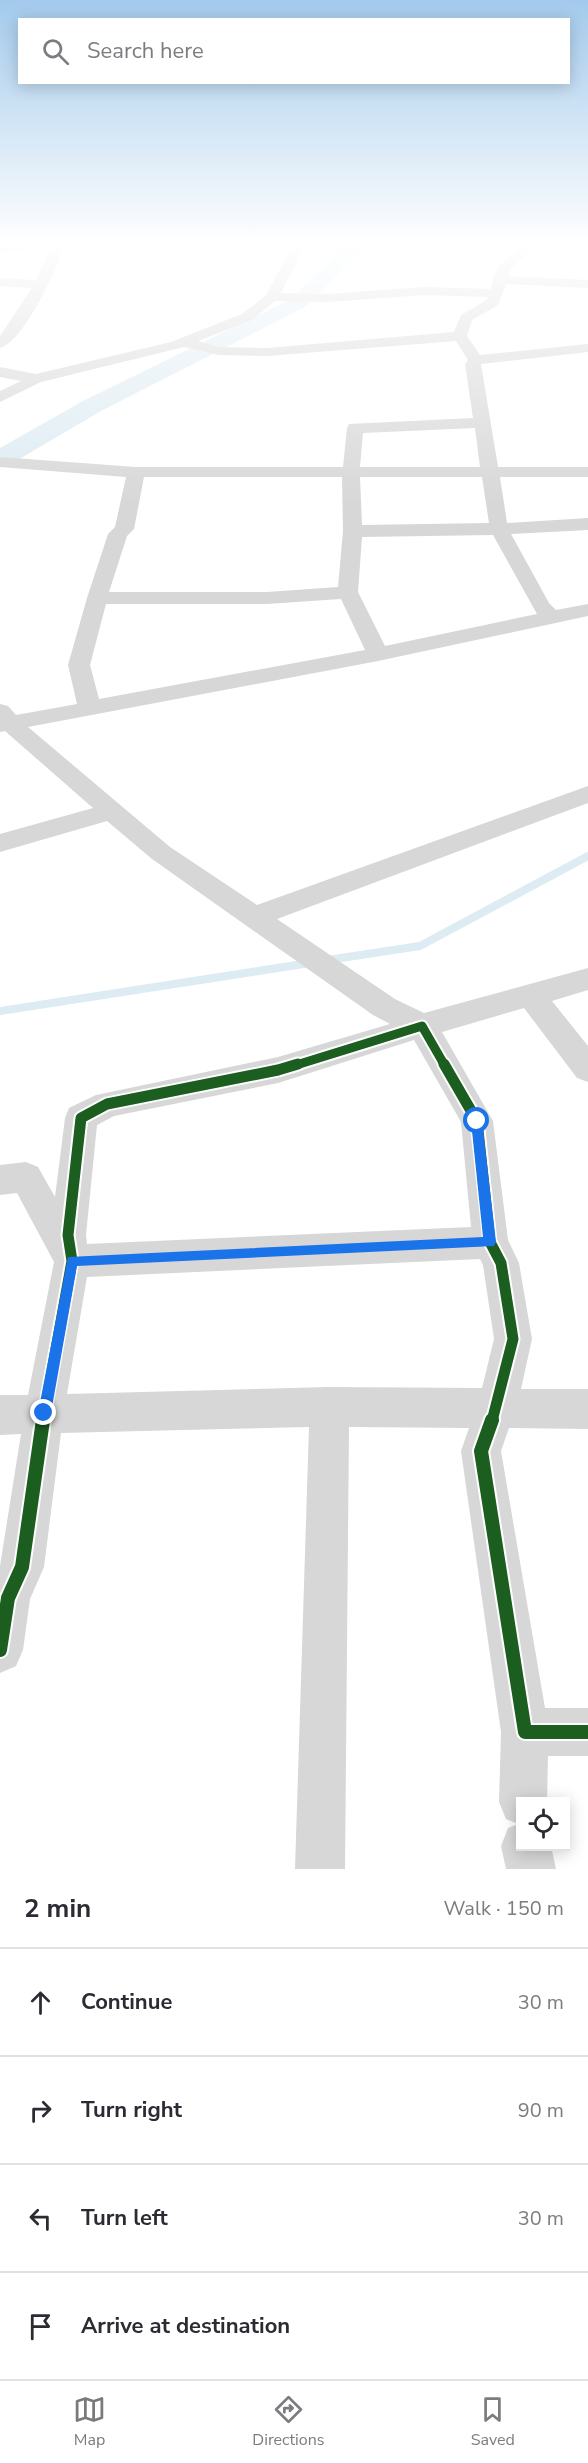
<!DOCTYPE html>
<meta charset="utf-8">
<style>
body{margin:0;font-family:"Nunito Sans",sans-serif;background:#f2f2f3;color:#2b2b33}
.controls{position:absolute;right:18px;bottom:18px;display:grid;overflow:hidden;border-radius:0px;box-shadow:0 3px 15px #0003}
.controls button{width:54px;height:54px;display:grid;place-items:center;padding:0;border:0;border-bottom:2px solid #e1e1e2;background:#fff;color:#2b2b33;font:30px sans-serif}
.stop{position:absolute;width:18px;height:18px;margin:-14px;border:4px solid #1a73e8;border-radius:50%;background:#fff}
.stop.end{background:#1a73e8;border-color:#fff;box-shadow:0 2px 6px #0008}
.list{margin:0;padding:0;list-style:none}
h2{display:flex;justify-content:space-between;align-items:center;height:78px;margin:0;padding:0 24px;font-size:26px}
h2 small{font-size:20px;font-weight:400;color:#7c7c81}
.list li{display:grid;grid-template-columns:39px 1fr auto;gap:18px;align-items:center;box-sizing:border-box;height:108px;padding:0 24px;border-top:2px solid #e1e1e2}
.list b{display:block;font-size:22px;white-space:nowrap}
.list em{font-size:20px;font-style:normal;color:#7c7c81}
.icon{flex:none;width:33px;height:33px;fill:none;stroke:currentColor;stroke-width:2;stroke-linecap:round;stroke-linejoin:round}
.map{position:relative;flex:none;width:588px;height:1869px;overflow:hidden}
.search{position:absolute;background:#fff;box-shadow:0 3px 15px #0003;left:18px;right:18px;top:18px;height:66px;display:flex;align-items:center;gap:15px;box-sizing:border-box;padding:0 21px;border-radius:0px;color:#7c7c81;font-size:22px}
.sheet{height:510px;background:#fff}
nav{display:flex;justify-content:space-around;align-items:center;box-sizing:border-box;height:84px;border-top:2px solid #e1e1e2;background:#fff;font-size:16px;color:#7c7c81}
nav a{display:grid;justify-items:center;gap:3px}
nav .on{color:#7a7a7a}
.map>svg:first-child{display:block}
</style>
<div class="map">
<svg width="588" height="1869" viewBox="0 0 588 1869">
<rect width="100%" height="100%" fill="#fff"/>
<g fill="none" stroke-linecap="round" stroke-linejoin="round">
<g stroke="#ddebf3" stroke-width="8">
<polyline points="328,960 420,946 588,856"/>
<polyline points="0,1011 310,963"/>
</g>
<polygon fill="#ddebf3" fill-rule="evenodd" points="349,243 369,243 305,307 101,411 9,465 0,467 0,448 83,401 291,299"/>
<g fill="#d7d7d7" fill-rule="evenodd">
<path d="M17 243H73L64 247C57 269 23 343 0 348V336L32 288 0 286V278L36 280 51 248 0 252V244Z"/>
<path d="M198 243H315L303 249 281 293 327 294 425 287 491 289 494 275 501 264 525 243H538L511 269 508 276 588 280V288L506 284 498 305 472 320 467 336 480 355 588 344V352L481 364 498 467H588V477H500L507 523 588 518V530L511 534 549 603 556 610 588 604V616L378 661 28 727 170 847 257 905 588 786V803L277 919 395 999 424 1013 588 968V990L552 1001 588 1046V1082L577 1078 524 1008 442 1032 493 1121 508 1240 519 1263 532 1339 521 1389H588V1429L509 1428 501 1451 545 1708H588V1756H548L547 1802H520V1846H551L556 1869H506L501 1846 508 1828 518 1824 506 1819 499 1802 501 1732 461 1451 469 1428 349 1427 345 1869H295L309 1427 61 1433 44 1567 30 1599 23 1650 16 1666 0 1673V1566L21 1434 0 1435V1395H28L54 1262 17 1193 0 1195V1165L26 1162 38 1167 55 1197 65 1118 69 1108 96 1095 278 1057 390 1024 373 1015 152 859 107 821 0 852V834L93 808 5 731 0 732V704L8 706 16 715 77 704 68 665 87 598 108 534 115 527 126 477 0 467V457L136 467H343L347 428 349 424 473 418 465 364 468 360 456 341 267 356 219 355 184 347 41 382 0 402V391L21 381 0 377V367L36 374 171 342 242 314 266 295 290 250 204 247ZM425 295 488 297 487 300 461 315 454 332 267 348 219 347 198 341 252 320 275 301 327 302ZM475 428 480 467H360L363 433ZM144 477H342L343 531 338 587 267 592H109L127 536 134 529ZM360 477H482L489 523 362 525ZM493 535 537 614 385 646 358 592 362 537ZM341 599 365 650 99 699 90 665 106 604H267ZM414 1040 461 1122 471 1227 87 1244 86 1235 97 1125 114 1116 278 1083ZM480 1259 483 1265 494 1339 482 1388 329 1387 67 1394 87 1277Z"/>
</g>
<g stroke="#fff" stroke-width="13">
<polyline id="cycleway-far2" points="293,1066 422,1026 445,1066"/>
</g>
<g stroke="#fff" stroke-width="15">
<g id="cycleway-far1">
<polyline points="444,1064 477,1121 490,1242 501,1263 513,1339 492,1421"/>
<polyline points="43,1421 72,1261 68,1235 81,1118 107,1104 278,1070 298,1064"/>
</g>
</g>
<g stroke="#fff" stroke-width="18">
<g id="cycleway">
<polyline points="492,1420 481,1451 525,1732 588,1732"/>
<polyline points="0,1650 8,1598 22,1567 43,1420"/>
</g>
</g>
<use href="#cycleway-far2" stroke="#1b5e20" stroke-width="9"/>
<use href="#cycleway-far1" stroke="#1b5e20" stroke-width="11"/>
<use href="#cycleway" stroke="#1b5e20" stroke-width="14"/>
</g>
<linearGradient id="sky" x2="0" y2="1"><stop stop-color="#a3caec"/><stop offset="0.48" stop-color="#fff"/><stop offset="1" stop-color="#fff" stop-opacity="0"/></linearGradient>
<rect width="588" height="505" fill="url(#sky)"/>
<polygon fill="#1a73e8" points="477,1117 482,1121 496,1242 494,1246 77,1266 51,1413 49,1418 44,1420 40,1418 38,1413 68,1257 483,1237 471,1121"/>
</svg>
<div class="controls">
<button><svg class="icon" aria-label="locate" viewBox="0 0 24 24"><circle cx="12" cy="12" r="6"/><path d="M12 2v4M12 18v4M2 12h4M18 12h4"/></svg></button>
</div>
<div class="stop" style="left:477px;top:1121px"></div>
<div class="stop end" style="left:44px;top:1413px"></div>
<div class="search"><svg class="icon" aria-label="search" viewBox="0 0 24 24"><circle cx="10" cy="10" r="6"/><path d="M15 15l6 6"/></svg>Search here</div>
</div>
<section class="sheet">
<h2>2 min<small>Walk · 150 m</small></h2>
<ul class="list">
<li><svg class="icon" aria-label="ahead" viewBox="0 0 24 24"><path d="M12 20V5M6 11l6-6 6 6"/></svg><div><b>Continue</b></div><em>30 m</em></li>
<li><svg class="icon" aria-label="right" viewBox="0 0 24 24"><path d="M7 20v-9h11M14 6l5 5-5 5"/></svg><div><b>Turn right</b></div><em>90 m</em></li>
<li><svg class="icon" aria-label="left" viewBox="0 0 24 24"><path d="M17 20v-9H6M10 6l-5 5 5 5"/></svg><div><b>Turn left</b></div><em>30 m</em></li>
<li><svg class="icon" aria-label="arrive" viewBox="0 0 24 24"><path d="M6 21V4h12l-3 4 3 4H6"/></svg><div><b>Arrive at destination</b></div></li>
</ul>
</section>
<nav>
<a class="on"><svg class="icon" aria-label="map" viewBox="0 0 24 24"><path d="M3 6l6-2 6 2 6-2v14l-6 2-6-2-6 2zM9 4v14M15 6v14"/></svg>Map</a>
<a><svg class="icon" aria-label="directions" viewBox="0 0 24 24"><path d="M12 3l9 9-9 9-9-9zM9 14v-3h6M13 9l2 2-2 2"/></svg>Directions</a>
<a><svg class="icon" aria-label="saved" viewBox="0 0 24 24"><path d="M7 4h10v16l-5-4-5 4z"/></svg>Saved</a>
</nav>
